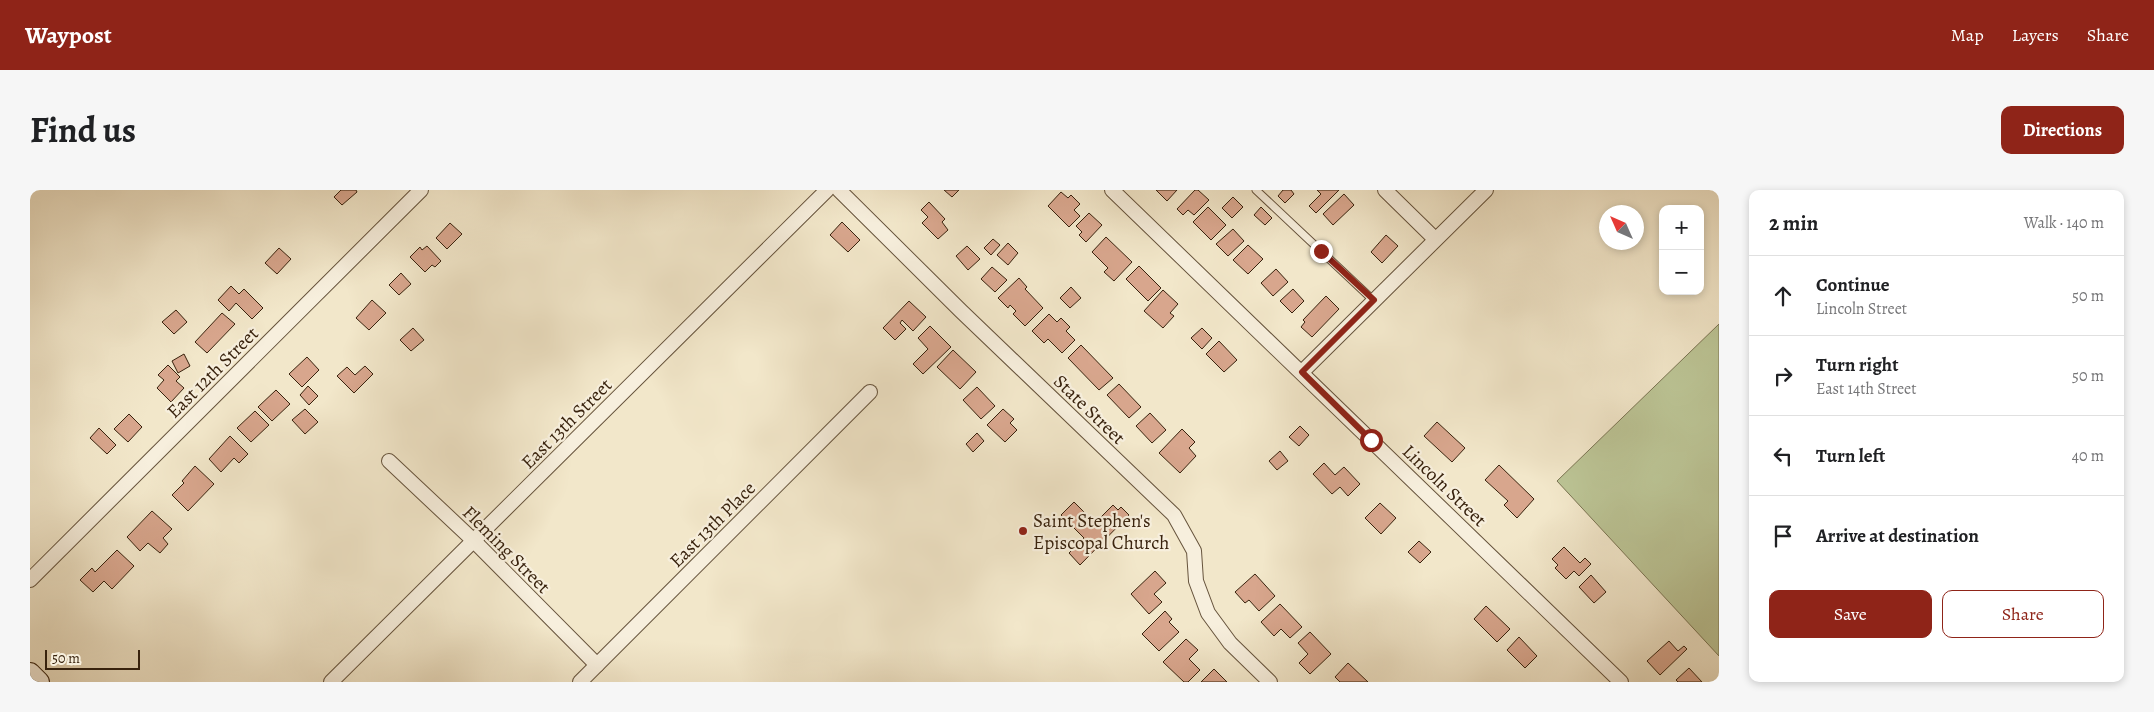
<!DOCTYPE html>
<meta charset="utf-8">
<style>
body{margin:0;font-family:Alegreya,serif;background:#f6f6f6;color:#202124}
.controls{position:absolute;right:15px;top:15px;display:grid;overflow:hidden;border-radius:10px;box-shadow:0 2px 8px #0003}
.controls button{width:45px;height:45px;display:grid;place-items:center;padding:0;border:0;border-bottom:1px solid #e0e0e0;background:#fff;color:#202124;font:25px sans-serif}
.compass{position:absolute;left:1569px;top:15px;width:45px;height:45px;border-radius:50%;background:#fff;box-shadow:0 2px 8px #0003;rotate:315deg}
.scale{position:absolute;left:15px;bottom:12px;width:95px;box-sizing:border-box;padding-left:5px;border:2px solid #38220d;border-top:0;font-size:14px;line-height:18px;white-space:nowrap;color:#38220d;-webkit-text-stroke:4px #f7efdd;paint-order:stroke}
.stop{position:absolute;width:15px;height:15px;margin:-11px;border:4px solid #8f2418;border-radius:50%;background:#fff}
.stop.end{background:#8f2418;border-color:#fff;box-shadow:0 1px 5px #0008}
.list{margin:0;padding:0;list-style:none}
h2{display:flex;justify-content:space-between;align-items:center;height:65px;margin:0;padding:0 20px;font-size:21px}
h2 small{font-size:16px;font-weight:400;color:#757577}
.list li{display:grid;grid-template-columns:32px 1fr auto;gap:15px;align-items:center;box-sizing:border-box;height:80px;padding:0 20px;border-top:1px solid #e0e0e0}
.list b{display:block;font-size:19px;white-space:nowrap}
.list p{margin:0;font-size:16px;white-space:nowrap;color:#757577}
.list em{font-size:16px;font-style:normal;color:#757577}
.actions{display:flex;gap:10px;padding:15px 20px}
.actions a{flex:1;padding:11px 0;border:1px solid #8f2418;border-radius:10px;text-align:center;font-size:18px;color:#8f2418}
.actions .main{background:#8f2418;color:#fff}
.icon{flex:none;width:28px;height:28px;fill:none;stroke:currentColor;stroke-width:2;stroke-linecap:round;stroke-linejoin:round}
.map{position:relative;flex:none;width:1689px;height:492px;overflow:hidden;border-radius:10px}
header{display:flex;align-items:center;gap:30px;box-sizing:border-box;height:70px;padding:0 25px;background:#8f2418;color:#fff}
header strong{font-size:24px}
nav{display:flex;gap:28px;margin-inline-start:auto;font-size:18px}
.intro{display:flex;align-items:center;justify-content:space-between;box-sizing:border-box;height:120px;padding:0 30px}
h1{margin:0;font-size:35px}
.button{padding:12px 22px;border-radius:10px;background:#8f2418;color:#fff;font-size:18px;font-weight:700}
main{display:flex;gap:30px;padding:0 30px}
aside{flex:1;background:#fff;border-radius:10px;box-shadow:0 2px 8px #0003}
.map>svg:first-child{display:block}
</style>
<header>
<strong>Waypost</strong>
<nav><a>Map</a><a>Layers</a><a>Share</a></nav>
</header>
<div class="intro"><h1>Find us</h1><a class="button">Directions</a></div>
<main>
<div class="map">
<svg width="1689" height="492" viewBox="0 0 1689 492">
<rect width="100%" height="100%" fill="#f2e7ca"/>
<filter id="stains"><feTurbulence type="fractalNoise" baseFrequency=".004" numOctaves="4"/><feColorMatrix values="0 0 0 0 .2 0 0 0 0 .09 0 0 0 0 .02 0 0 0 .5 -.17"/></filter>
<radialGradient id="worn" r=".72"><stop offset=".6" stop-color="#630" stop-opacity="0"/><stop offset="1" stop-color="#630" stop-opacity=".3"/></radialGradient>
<polygon fill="#bcc596" stroke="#7a7452" points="1689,134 1689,466 1527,291"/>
<g fill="#d8a68d" stroke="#38220d">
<polygon points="311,0 326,0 327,2 312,15 304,7"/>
<polygon points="914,0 929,0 922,7"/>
<polygon points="1126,0 1147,0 1137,11"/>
<polygon points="1165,0 1168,0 1179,10 1164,25 1158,20 1153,25 1147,19"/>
<polygon points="1253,0 1261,0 1264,4 1255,13 1248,6"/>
<polygon points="1287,0 1309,0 1286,23 1279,16 1291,4"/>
<polygon points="1031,2 1038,8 1041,5 1050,14 1044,20 1050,26 1039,37 1018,16"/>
<polygon points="1314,4 1324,15 1303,35 1293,24"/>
<polygon points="1203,7 1213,17 1202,28 1192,18"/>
<polygon points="899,12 915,29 912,32 918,40 908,49 892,33 898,27 891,20"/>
<polygon points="1178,17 1196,35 1181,50 1163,32"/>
<polygon points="1231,17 1242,28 1235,35 1224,25"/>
<polygon points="1059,23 1072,35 1056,52 1049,45 1052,42 1046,36"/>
<polygon points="812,32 830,50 818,62 800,45"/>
<polygon points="420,33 432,44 417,59 406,48"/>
<polygon points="1203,39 1214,51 1198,66 1186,54"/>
<polygon points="1356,45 1368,56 1352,73 1341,62"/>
<polygon points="1076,47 1102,72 1084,91 1074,82 1078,78 1062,62"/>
<polygon points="963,49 970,55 961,65 954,58"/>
<polygon points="978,53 988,63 978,75 967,65"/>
<polygon points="1218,55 1233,69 1218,84 1203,70"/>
<polygon points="397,56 411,71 405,77 402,75 395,82 380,67 390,57 392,60"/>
<polygon points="937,56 950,69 938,80 926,66"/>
<polygon points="249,58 261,69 247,84 235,73"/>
<polygon points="1109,76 1131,98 1118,111 1096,89"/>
<polygon points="962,77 977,90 965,102 951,89"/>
<polygon points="1246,79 1258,92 1243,106 1231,93"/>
<polygon points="371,83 381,94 369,105 359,95"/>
<polygon points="989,88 997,97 995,99 1013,118 995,136 983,124 986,121 980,115 978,118 968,108"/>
<polygon points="201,96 209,104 214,99 233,118 222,129 206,113 199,121 188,110"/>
<polygon points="1041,97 1051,108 1040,118 1030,108"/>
<polygon points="1263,99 1274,111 1262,123 1250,111"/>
<polygon points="1133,100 1148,114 1140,123 1144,126 1133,138 1114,121"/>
<polygon points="1296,106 1309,119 1282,147 1271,137 1275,132 1273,130"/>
<polygon points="342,110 356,123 339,140 326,128"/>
<polygon points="879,111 896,127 883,141 872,130 870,133 876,139 865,150 853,138"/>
<polygon points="146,120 157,132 144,144 132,132"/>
<polygon points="192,123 205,134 177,163 165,152"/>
<polygon points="1019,124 1027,132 1031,128 1040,137 1036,141 1045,150 1032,163 1018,149 1014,153 1002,141"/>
<polygon points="900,136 921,157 893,184 883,174 898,159 888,148"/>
<polygon points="383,138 394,150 381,161 370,150"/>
<polygon points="1172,138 1182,148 1172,159 1161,148"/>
<polygon points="1189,151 1207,170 1194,182 1176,164"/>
<polygon points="1051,155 1083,188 1069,200 1038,168"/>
<polygon points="923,160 946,182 930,199 907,177"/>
<polygon points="154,164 160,176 148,183 142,171"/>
<polygon points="277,167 289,180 272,197 259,184"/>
<polygon points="138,175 150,187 146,191 154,198 141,212 127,198 134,190 128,185"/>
<polygon points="335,176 343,184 324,203 307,186 317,177 325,185"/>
<polygon points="1089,194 1111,217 1099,228 1077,205"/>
<polygon points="278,196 288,206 279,215 270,205"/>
<polygon points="947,197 965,216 951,229 933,210"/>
<polygon points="246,200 260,214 242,231 228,217"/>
<polygon points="275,219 288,232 275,244 262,230"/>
<polygon points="973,219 984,229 980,233 987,240 975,252 957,235"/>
<polygon points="225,221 239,235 221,252 207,238"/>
<polygon points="1120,223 1136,240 1122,253 1106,236"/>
<polygon points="99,224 112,237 98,252 84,239"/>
<polygon points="1407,232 1435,258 1422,272 1394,246"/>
<polygon points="1270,236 1279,245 1269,256 1259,247"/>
<polygon points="69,238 86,255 77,264 60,248"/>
<polygon points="1152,239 1165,252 1159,258 1166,266 1150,283 1129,263"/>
<polygon points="947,243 954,251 943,262 936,254"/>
<polygon points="200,246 218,264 209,273 204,268 191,282 179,269"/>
<polygon points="1250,261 1258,271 1247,280 1239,271"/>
<polygon points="1294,273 1305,285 1314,277 1330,294 1318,306 1310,297 1302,304 1283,284"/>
<polygon points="1469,275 1504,309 1487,328 1474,315 1478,311 1455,290"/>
<polygon points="165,276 184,294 158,321 142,305 154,293 152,291"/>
<polygon points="1044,312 1065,333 1083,315 1088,320 1091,317 1099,325 1050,375 1039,363 1054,348 1031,325"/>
<polygon points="1350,313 1366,328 1351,344 1335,328"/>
<polygon points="122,321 142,339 133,348 138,354 130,363 118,353 110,361 97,347"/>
<polygon points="1389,351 1401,362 1390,373 1378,362"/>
<polygon points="1534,357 1550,373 1555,368 1561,374 1549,386 1544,381 1536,389 1525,378 1528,375 1522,369"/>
<polygon points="87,360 104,376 82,399 74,391 63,402 50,390 62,378 65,382"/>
<polygon points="1125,381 1136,393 1124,404 1132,412 1119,424 1101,404"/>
<polygon points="1225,384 1245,406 1229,421 1219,410 1215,413 1205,402"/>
<polygon points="1561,385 1576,402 1564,413 1549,397"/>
<polygon points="1250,414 1272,437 1260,448 1251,439 1244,446 1231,432"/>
<polygon points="1456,416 1480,439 1467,452 1444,429"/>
<polygon points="1135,421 1142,429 1139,432 1149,442 1129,461 1112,444"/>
<polygon points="1280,442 1301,464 1280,484 1269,473 1278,464 1268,453"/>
<polygon points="1489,447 1507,466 1495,478 1477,460"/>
<polygon points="1156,449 1168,460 1159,469 1170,480 1158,492 1154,492 1133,472"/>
<polygon points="1639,451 1648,461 1654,456 1657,459 1630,485 1617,471"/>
<polygon points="1318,473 1338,492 1310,492 1305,487"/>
<polygon points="1659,478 1672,492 1648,492 1646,490"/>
<polygon points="1184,479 1197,492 1171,492"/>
</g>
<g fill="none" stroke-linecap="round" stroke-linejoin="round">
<g stroke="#66533c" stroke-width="9">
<polyline id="service" points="1226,0 1343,110"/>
</g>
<g stroke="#66533c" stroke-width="16">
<g id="minor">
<polyline points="809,0 931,121 1144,325 1164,361 1166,391 1178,423 1200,453 1240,492"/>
<polyline points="1082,0 1591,492"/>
<polyline points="1355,0 1405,49"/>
<polyline points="1272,182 1456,0"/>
<polyline points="359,271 444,351 567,475"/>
<polyline points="0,390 391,0"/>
<polyline points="301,492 797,0"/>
<polyline points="550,492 840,202"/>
</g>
</g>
<g stroke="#38220d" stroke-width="22">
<polyline id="secondary" points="0,483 9,492"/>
</g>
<use href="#service" stroke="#f7efdd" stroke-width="7"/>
<use href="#minor" stroke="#f7efdd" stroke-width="14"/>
<use href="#secondary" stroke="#f7efdd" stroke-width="20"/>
</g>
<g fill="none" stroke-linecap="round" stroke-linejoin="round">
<polyline stroke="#8f2418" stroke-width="6" points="1291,61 1344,110 1272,182 1341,250"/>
</g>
<circle fill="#8f2418" stroke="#f7efdd" stroke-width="2" cx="993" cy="341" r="5"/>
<g text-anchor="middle" stroke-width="4.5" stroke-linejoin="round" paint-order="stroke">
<g font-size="19" fill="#38220d" stroke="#f7efdd">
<text transform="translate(182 182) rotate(-45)" y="7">East 12th Street</text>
<text transform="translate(1060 219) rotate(44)" y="7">State Street</text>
<text transform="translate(536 233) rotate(-45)" y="7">East 13th Street</text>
<text transform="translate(1415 295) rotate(44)" y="7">Lincoln Street</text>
<text transform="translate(682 334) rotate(-45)" y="7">East 13th Place</text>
<text transform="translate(477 359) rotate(45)" y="7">Fleming Street</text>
</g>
<g font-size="19" fill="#38220d" stroke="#f7efdd" text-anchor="start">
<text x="1003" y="337">Saint Stephen's<tspan x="1003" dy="22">Episcopal Church</tspan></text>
</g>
</g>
<rect width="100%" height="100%" filter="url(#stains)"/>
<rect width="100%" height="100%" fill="url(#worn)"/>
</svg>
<div class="controls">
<button>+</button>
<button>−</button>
</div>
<svg class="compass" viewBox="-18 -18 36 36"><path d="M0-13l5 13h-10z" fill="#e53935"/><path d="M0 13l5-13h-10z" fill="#757577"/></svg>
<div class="scale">50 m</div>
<div class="stop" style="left:1341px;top:250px"></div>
<div class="stop end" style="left:1291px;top:61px"></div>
</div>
<aside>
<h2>2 min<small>Walk · 140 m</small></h2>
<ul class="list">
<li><svg class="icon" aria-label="ahead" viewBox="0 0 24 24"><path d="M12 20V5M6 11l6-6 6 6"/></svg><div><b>Continue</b><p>Lincoln Street</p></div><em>50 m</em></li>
<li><svg class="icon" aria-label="right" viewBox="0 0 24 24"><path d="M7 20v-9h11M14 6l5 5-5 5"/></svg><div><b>Turn right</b><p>East 14th Street</p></div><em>50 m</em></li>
<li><svg class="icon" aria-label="left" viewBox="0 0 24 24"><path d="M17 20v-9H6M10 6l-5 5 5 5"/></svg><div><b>Turn left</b></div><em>40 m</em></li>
<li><svg class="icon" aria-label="arrive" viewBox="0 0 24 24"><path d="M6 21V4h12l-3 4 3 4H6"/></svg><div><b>Arrive at destination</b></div></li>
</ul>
<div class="actions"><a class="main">Save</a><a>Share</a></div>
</aside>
</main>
